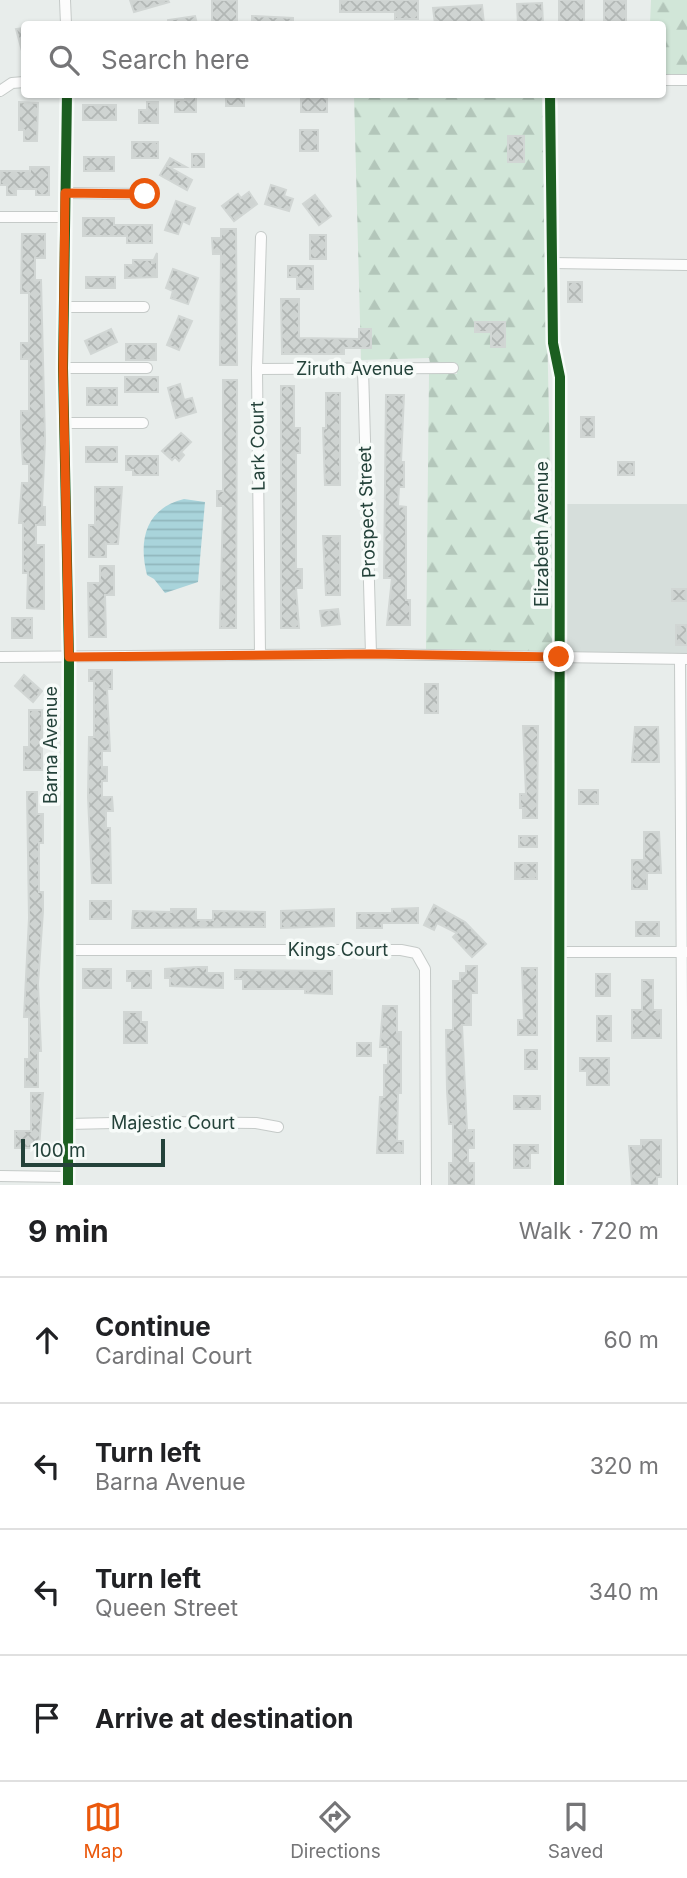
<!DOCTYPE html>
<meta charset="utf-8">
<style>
body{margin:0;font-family:Inter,sans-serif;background:#f6f6f6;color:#202124}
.scale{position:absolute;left:21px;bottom:18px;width:144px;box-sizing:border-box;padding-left:7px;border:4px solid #24423a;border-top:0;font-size:19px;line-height:24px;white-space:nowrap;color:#24423a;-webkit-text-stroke:5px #f7fbf9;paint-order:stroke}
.stop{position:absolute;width:21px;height:21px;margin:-16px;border:5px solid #ea580c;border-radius:50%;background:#fff}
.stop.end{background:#ea580c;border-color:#fff;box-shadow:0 2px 7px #0008}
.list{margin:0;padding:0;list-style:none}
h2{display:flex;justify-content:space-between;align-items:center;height:91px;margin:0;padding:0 28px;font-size:30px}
h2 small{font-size:23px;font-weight:400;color:#757577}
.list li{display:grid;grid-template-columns:46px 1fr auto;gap:21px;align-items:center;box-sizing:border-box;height:126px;padding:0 28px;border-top:2px solid #e0e0e0}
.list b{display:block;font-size:26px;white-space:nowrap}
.list p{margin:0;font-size:23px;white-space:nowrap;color:#757577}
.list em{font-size:23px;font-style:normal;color:#757577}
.icon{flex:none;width:38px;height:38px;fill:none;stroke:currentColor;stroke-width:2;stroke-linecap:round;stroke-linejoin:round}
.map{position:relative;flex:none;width:687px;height:1185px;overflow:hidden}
.search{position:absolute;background:#fff;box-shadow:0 2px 5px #0004;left:21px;right:21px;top:21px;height:77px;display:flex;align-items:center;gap:18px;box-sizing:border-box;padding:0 24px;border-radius:7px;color:#757577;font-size:26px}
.sheet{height:595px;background:#fff}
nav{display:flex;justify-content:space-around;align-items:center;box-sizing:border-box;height:98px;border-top:2px solid #e0e0e0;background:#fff;font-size:19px;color:#757577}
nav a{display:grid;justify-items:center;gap:4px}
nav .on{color:#ea580c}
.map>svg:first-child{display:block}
</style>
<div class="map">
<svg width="687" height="1185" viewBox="0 0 687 1185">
<defs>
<pattern id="forest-firs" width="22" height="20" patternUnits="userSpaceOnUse" patternTransform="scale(1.75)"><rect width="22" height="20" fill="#d1e6d8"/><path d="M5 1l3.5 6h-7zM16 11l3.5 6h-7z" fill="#b3c6ba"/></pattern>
<pattern id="water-rules" width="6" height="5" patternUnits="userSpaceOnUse" patternTransform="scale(1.75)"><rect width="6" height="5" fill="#a9d4db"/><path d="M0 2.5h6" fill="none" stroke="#91b7bd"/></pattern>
<pattern id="building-cross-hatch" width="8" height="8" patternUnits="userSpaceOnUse" patternTransform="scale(1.75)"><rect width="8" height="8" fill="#cfd4d2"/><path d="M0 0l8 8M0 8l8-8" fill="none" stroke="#b2b7b5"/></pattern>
</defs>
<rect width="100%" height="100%" fill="#e8edeb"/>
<polygon fill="#d6dedb" points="564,504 687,504 687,654 564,652"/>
<g fill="url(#forest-firs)">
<polygon points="651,0 687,0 687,75 663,75 662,24 650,24"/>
<polygon points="354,95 542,95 554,647 541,651 426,649 429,374 457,374 457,363 430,363 429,358 361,360"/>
</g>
<path fill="url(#water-rules)" d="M184 499 205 502 198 582 165 593 154 579 147 575C138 540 146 508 184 499Z"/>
<g fill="url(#building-cross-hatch)" stroke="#d1d6d4" stroke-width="2">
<polygon points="130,0 168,0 169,2 134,12"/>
<rect x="212" y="0" width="25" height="24"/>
<polygon points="340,0 418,0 418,19 395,19 395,12 340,12"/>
<rect x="559" y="0" width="25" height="24"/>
<rect x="604" y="0" width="22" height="24"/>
<polygon points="542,3 543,24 518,24 517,4"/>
<polygon points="482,5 484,24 435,24 433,8"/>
<polygon points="195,16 197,24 168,24 168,20"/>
<polygon points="252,16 293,18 293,24 252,24"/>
<polygon points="24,28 24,51 22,51 16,29"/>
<polygon points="185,94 196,94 196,112 175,112 175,100 185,100"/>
<rect x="226" y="94" width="18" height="12"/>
<rect x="301" y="94" width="26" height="18"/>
<polygon points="19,102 38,103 37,141 24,141 24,130 19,130"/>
<polygon points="147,102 158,102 158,123 139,123 139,110 147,110"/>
<rect x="83" y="105" width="33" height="15"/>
<rect x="300" y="130" width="18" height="21"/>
<rect x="508" y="136" width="16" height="26"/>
<rect x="132" y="142" width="26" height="16"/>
<rect x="192" y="154" width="12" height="13"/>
<rect x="84" y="157" width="30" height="14"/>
<polygon points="170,158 186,167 169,167 192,180 187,190 160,175"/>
<polygon points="30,167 49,167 49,195 36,195 36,189 16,189 16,195 7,195 7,185 0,185 0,171 30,171"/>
<polygon points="271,185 286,190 284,196 293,199 289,211 265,204"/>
<polygon points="249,192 257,204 234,221 222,206 238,194 241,198"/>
<polygon points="315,195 331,216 319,225 303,204"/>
<polygon points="176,201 195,208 189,224 183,221 178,234 165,230"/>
<polygon points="83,218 114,218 114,225 152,225 152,243 127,243 127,236 83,236"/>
<polygon points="221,229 236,229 237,365 220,365 221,254 213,254 212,238 221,238"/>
<polygon points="22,234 45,234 45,258 35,258 35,280 41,280 45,440 42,507 45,507 45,525 36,525 36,545 44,545 44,609 27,608 28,573 23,573 23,523 19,523 22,483 29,483 29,464 23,464 21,435 21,411 29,411 29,359 21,359 21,343 29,343 29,293 21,293"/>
<rect x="310" y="235" width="16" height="24"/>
<polygon points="157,253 157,277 125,278 125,265 133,265 133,260 152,260 152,264"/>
<polygon points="288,266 313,266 313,289 297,289 297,277 288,277"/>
<polygon points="173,269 198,278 188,304 171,298 173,291 166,288"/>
<rect x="86" y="277" width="29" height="11"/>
<rect x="568" y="282" width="14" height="20"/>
<polygon points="281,299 299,299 299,338 359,339 359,329 371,329 371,348 344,348 344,354 282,354"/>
<polygon points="179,316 192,321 179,350 167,345"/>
<polygon points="475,322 505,322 505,347 491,347 491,332 475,332"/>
<polygon points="111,329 117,342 91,354 85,341"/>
<rect x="126" y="344" width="30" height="16"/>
<rect x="125" y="377" width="33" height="15"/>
<polygon points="223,380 237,380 236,628 220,628 223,506 217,506 217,491 223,491"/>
<polygon points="180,384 184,400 192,398 196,412 176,418 168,388"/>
<polygon points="281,386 294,386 294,428 300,428 300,453 296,453 296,569 302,569 302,588 296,588 299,628 281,628"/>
<rect x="87" y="388" width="30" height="17"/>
<polygon points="326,393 340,393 340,485 325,485 323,428 326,428"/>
<polygon points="386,395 404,395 401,462 404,462 404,487 399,487 398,506 406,507 406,600 410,600 410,625 387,625 392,578 384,578"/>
<rect x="581" y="417" width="13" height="20"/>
<polygon points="181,433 191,442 181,452 184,455 179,461 175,457 172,460 162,451"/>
<rect x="86" y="447" width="31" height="15"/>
<polygon points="126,456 158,456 158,475 133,475 133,470 126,470"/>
<rect x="618" y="462" width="16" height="13"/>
<polygon points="95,487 122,487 118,544 106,544 106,557 89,557 89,525 95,525"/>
<polygon points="323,536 340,536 340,595 326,595"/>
<polygon points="100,566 114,566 114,595 105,595 106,637 89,637 88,583 100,583"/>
<rect x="672" y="589" width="15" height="12"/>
<polygon points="338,609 340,624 322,626 320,611"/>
<rect x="12" y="618" width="20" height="20"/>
<rect x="676" y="625" width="11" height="20"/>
<polygon points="89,670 112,670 112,689 107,689 110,751 102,751 102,767 107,767 107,781 102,781 102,797 112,797 113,811 106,811 106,828 110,828 111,883 92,883 88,797 89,737 94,737 94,681 89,681"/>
<polygon points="24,675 42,691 33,702 15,686"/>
<rect x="425" y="684" width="13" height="29"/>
<polygon points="29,710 42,710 42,770 24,770 24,747 29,747"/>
<polygon points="523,726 538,726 537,818 523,818 523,808 520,808 520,794 526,794"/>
<polygon points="635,727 658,727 659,762 632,762"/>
<rect x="579" y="790" width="19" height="14"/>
<polygon points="27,792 37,792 37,814 43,814 43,843 39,843 39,892 43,892 43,911 38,984 41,1051 38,1051 38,1087 25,1087 25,1059 29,1059 29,1017 24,1017 29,918"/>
<polygon points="644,832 659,832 661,873 647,873 647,889 632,889 632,860 644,860"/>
<rect x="519" y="836" width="18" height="11"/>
<rect x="515" y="863" width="22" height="16"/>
<rect x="90" y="901" width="21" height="18"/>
<polygon points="434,905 465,922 486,944 472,957 453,937 457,933 437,923 434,930 424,925"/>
<polygon points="418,908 418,923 382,923 382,928 357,928 357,913 392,913 392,909"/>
<polygon points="171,909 196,909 196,920 213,920 213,911 265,912 265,927 132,928 133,911 171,912"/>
<polygon points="334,909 334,926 281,928 281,911"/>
<rect x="636" y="922" width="23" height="14"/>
<polygon points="466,966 477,966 477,993 471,993 471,1025 462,1025 467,1130 474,1130 474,1148 468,1148 468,1163 474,1163 474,1185 449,1185 449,1163 453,1163 453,1124 449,1124 447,1090 446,1030 453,1030 453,981 460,981 460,973 466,973"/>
<polygon points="197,967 207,967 207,973 223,973 223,988 170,986 170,978 165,978 165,969"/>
<polygon points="522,968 537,968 537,1035 518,1035 518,1020 524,1020"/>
<rect x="83" y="969" width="28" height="19"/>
<polygon points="235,970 332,971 332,994 305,993 305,989 243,989 243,979 235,979"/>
<polygon points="127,971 151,971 151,988 132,988 132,981 127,981"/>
<rect x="596" y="974" width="14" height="22"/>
<polygon points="642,980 653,980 653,1010 661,1010 661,1038 632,1038 632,1010 642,1010"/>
<polygon points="383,1006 397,1006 397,1032 401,1032 401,1093 398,1093 397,1141 403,1141 403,1153 377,1153 380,1097 384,1097 384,1065 388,1065 388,1047 380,1047"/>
<polygon points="124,1012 141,1012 141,1022 147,1022 147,1043 124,1043"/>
<rect x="597" y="1016" width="14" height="25"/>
<rect x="357" y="1043" width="14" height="13"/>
<rect x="525" y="1050" width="12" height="19"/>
<polygon points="580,1058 609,1058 609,1085 587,1085 587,1071 580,1071"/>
<polygon points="31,1093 43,1093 39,1148 15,1148 15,1131 31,1131"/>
<rect x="514" y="1096" width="26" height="13"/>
<polygon points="641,1140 661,1140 661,1177 657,1177 657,1185 632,1185 629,1146 641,1146"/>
<polygon points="514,1145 538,1145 538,1153 530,1153 530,1168 514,1168"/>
</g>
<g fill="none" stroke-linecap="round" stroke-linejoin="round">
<g stroke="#c5cac8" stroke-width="12">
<g id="minor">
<polyline points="65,0 66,24"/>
<polyline points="662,80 687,80"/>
<polyline points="0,91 12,83 24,82"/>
<polyline points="67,94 63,368 69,657 68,1185"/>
<polyline points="550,94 553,343 560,377 559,1185"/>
<polyline points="65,193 145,194"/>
<polyline points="0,217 65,217"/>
<polyline points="552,263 687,265"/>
<polyline points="64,307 144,307"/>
<polyline points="63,368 147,368"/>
<polyline points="257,369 453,368"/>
<polyline points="363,369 371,654"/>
<polyline points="65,423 143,423"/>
<polyline points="260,654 257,369 261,237"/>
<polyline points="0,657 371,654 687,659"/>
<polyline points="680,659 683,1185"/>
<polyline points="67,950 401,950 416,953 425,969 426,1185"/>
<polyline points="560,952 687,952"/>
<polyline points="68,1124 157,1122 256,1123 278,1127"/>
<polyline points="0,1176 68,1177"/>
</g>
</g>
<use href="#minor" stroke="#fcfcfc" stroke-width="10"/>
<g stroke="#f7fbf9" stroke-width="15">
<g id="cycleway">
<polyline points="67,94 63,368 69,657 68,1185"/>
<polyline points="550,94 553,343 560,377 559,1185"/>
</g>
</g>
<use href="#cycleway" stroke="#1b5e20" stroke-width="10"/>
</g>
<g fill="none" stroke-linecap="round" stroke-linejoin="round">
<polyline stroke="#ea580c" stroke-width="9" points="145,194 65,193 63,368 69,657 371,654 559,657"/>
</g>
<g text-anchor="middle" stroke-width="7" stroke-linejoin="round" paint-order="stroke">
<g font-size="18" fill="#24423a" stroke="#f7fbf9">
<text x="355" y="375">Ziruth Avenue</text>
<text transform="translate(258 446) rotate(-91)" y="6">Lark Court</text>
<text transform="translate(367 512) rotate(-92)" y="6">Prospect Street</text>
<text transform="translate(542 534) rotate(-90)" y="6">Elizabeth Avenue</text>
<text transform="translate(51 745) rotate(-90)" y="6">Barna Avenue</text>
<text x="338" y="956">Kings Court</text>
<text x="173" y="1129">Majestic Court</text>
</g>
</g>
</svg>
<div class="scale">100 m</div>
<div class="stop" style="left:145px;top:194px"></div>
<div class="stop end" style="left:559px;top:657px"></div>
<div class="search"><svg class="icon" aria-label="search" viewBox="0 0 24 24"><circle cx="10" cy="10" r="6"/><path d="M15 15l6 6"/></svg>Search here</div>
</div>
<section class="sheet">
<h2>9 min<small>Walk · 720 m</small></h2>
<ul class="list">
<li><svg class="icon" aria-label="ahead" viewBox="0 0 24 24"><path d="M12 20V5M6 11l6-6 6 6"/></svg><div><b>Continue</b><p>Cardinal Court</p></div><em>60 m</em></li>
<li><svg class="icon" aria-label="left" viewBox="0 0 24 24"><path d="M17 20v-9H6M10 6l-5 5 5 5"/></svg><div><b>Turn left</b><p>Barna Avenue</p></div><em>320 m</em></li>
<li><svg class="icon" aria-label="left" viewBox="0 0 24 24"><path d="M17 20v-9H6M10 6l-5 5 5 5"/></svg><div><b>Turn left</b><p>Queen Street</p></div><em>340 m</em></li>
<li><svg class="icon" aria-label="arrive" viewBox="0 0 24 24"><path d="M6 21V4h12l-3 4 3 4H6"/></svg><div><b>Arrive at destination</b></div></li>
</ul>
</section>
<nav>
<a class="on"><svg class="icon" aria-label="map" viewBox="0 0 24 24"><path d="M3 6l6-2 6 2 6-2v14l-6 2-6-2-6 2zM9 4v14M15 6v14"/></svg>Map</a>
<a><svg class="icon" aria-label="directions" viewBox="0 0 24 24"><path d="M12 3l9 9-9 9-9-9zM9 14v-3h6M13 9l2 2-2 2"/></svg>Directions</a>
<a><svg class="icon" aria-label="saved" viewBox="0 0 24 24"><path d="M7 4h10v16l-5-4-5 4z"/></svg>Saved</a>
</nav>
